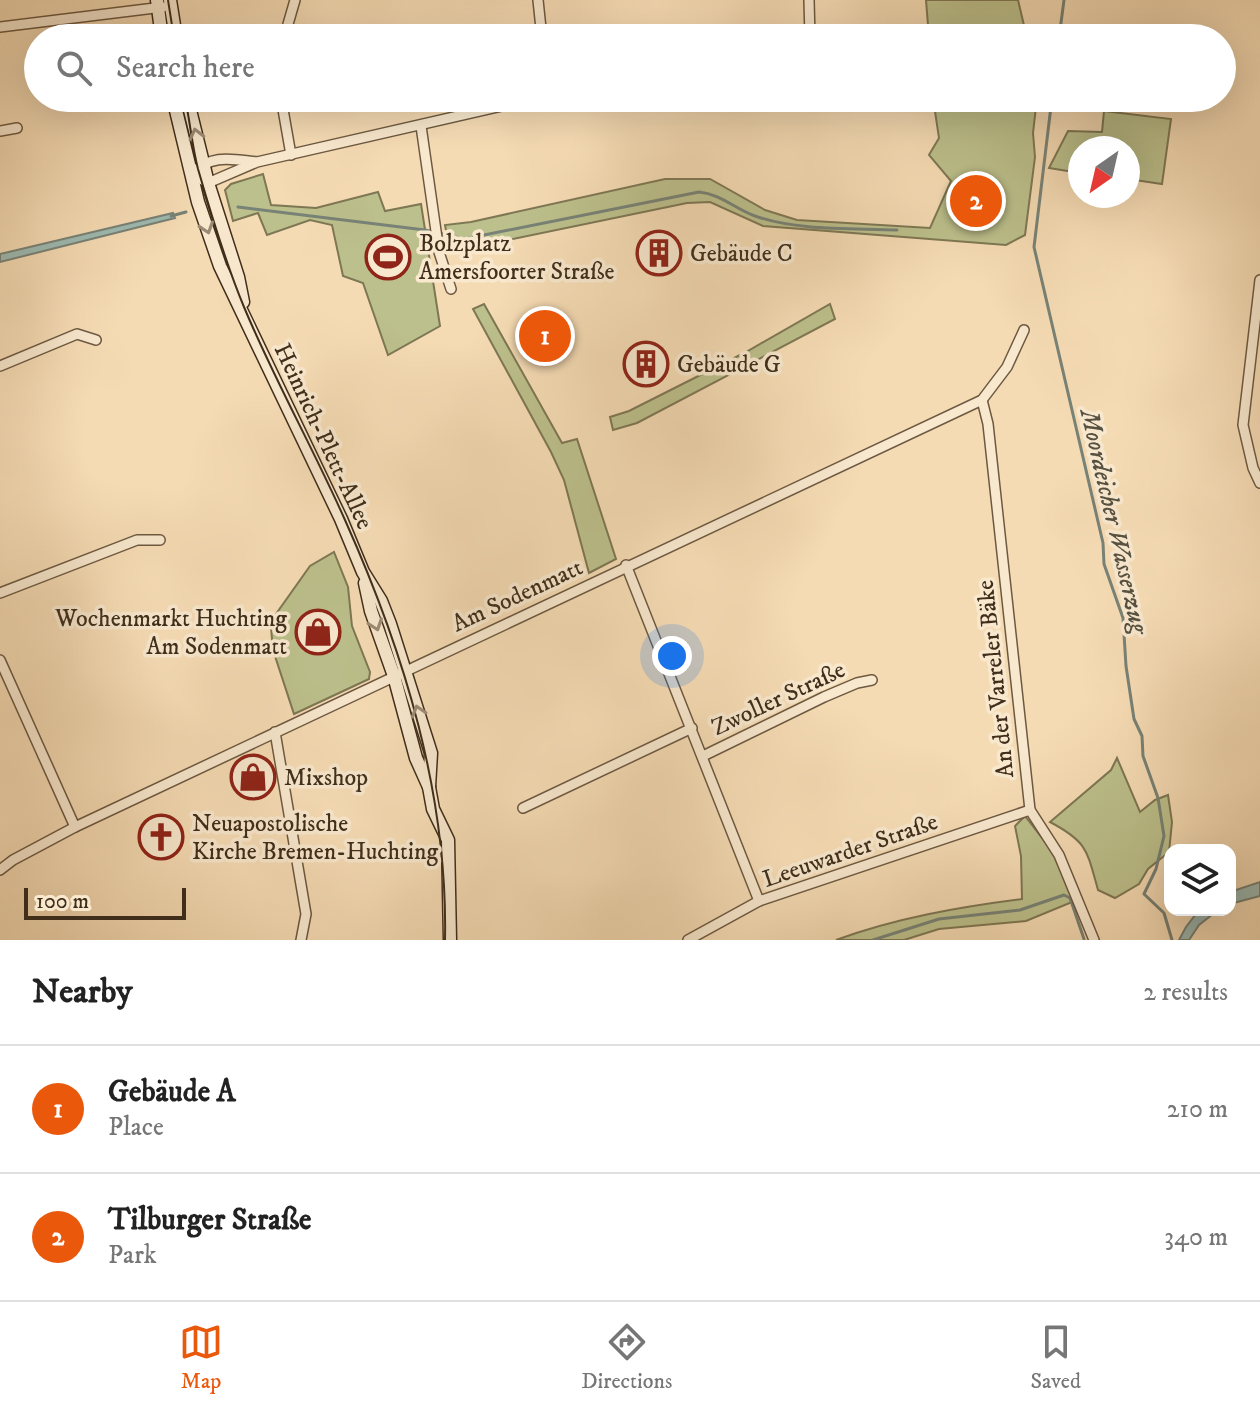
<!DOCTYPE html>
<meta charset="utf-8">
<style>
body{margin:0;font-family:"IM FELL DW Pica",serif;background:#f2f2f2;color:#222}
.controls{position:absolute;right:24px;bottom:24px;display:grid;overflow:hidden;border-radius:16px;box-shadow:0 8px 32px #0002}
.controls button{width:72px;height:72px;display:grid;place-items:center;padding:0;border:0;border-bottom:2px solid #e0e0e0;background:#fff;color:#222;font:40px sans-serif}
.compass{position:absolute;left:1068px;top:136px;width:72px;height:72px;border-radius:50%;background:#fff;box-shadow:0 8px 32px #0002;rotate:214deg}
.scale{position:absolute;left:24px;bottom:20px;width:162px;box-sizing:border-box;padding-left:8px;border:4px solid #402e1b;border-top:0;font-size:22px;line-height:28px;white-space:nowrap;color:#402e1b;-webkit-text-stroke:6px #f8e8ce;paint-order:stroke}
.you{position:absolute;left:672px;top:656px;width:28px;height:28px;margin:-20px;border:6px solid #fff;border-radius:50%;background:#1a73e8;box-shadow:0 0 0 12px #1a73e833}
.badge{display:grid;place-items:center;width:52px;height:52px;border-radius:50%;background:#ea580c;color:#fff;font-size:26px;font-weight:700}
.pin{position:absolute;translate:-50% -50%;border:4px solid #fff;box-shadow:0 2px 8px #0006}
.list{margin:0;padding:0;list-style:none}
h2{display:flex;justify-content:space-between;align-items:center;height:104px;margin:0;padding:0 32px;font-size:34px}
h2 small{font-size:26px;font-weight:400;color:#767676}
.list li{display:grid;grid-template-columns:52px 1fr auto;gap:24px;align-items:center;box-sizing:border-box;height:128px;padding:0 32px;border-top:2px solid #e0e0e0}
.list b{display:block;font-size:30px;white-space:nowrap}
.list p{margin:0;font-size:26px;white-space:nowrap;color:#767676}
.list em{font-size:26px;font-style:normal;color:#767676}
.icon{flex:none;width:44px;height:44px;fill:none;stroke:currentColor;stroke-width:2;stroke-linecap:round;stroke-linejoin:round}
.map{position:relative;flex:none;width:1260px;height:940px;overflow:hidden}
.search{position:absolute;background:#fff;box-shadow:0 8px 32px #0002;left:24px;right:24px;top:24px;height:88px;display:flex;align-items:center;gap:20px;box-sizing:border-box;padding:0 28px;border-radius:44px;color:#767676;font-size:30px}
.sheet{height:360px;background:#fff}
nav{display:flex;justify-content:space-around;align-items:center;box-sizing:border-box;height:112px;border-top:2px solid #e0e0e0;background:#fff;font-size:22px;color:#767676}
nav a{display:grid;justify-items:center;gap:4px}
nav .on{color:#ea580c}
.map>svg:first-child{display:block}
</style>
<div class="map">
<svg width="1260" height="940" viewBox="0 0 1260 940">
<rect width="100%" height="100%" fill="#f5dbb4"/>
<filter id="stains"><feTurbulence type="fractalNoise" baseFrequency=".0025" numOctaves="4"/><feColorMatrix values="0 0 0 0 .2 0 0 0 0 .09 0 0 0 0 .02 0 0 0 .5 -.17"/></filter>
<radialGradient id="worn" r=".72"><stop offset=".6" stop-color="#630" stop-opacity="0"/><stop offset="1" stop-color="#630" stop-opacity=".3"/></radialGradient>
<g fill="#bcc08c" stroke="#7e7754" stroke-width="2">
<polygon points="926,0 1018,0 1027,38 929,38"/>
<polygon points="933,98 1037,98 1033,133 1035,157 1025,235 1006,245 763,226 710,202 687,203 450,252 445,225 471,222 665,179 710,179 765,210 797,220 930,228 951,181 929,155 939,138"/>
<polygon points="1104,111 1171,119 1162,184 1128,179 1128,148 1080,148 1080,173 1049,168 1068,131 1102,132"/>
<polygon points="263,174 271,205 316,208 378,192 385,211 421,204 440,326 388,355 363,283 343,276 332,225 310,220 267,235 258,213 233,221 225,190 231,184"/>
<polygon points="484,304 562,443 577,439 616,559 589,573 564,480 551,452 473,309"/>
<polygon points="830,304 835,319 637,423 613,430 610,417 629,411 746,352"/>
<polygon points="334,552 348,587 352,626 370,672 369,679 294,714 273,650 271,628 276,614 310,566"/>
<path d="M1117 758 1140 812 1155 800 1168 795 1172 822 1169 852 1148 869 1139 884 1115 898 1098 890C1087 851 1088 842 1050 822L1111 770Z"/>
<path d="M1025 816 1056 856 1077 900 1026 921 939 929 904 940H836C896 918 959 907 1022 899L1021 856 1015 826Z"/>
</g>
<g fill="#9dbab2" stroke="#788276" stroke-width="2">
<polygon points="173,213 175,218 0,262 0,254"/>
<polygon points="1260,882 1260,896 1230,904 1230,892"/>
<polygon points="1199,910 1218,910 1199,925 1189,940 1179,940 1186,927"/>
</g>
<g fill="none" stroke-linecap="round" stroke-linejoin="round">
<g stroke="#788276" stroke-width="3">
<polyline points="1059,38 1064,0"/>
<polyline points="1052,98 1034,247 1103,543 1104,564 1123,618 1126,666 1134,719 1142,736 1143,756 1158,798 1164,836 1156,869 1144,894 1164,913 1172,940"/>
<path d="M238 207 425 230 464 239 699 192C721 194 735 209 755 216 797 231 853 228 897 230"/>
<polyline points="171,216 186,212"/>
<polyline points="873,940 939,919 1020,910 1064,895 1070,898 1084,939"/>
</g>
<g stroke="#6d5941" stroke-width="12">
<g id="minor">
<polyline points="538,0 542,38"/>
<polyline points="809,0 810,38"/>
<polyline points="0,27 163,7"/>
<polyline points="284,38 295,0"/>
<polyline points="281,98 291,155"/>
<polyline points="809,106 810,98"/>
<polyline points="421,126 439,252 451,289"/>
<polyline points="0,131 17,128"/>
<path d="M257 162C230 159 212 154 191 174L208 183 257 162 537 98"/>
<polyline points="1260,280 1243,425 1253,468 1260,483"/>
<polyline points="0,366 77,334 96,340"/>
<polyline points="982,400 988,424 1030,810 1059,855 1094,940"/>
<polyline points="626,565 759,901"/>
<polyline points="0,593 137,540 160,540"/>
<polyline points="0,660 75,827"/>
<polyline points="275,732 306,914 301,940"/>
<polyline points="703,756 824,697 857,683 872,680"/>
<polyline points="523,808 692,728"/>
<polyline points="0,870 13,860 75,827 982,400 1007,367 1024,330"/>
<polyline points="688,940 759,901 1030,810"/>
</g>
</g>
<g stroke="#402e1b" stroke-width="15">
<g id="secondary">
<polyline points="157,0 162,38"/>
<polyline points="170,0 176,38"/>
<polyline points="173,98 198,202 220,266 341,519 363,572 381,601 390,624 431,753 429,787"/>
<polyline points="187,98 208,183 238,277 243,302"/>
<polyline points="365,583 371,611 394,676 416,758 429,787 433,809 448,840 450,940"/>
</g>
</g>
<use href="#minor" stroke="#f8e8ce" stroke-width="9"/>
<use href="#secondary" stroke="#f8e8ce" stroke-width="12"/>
<g stroke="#402e1b" stroke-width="2">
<polyline points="168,0 174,38"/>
<path d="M185 98C190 121 192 146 198 169 211 214 226 264 244 307 274 379 313 448 345 520 404 652 448 794 445 940"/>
</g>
</g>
<defs><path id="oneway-chevron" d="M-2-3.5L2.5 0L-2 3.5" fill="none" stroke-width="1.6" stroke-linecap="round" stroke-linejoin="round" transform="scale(2)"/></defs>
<g stroke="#9c8b74">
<use href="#oneway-chevron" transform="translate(196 134) rotate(-104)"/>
<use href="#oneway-chevron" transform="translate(207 228) rotate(72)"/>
<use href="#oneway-chevron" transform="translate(376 625) rotate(71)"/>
<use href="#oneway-chevron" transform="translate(418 711) rotate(-107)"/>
</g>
<defs>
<g id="building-ring" transform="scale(2.3)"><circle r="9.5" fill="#f8e8ce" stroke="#8f2418" stroke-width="1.5"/><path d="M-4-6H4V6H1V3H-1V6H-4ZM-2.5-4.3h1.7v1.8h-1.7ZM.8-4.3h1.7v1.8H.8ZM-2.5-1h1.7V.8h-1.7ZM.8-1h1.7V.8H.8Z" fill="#8f2418"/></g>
<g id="stadium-ring" transform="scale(2.3)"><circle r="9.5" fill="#f8e8ce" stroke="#8f2418" stroke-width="1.5"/><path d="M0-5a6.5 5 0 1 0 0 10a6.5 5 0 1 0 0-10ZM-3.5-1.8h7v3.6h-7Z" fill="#8f2418"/></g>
<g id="shop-ring" transform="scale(2.3)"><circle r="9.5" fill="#f8e8ce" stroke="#8f2418" stroke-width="1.5"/><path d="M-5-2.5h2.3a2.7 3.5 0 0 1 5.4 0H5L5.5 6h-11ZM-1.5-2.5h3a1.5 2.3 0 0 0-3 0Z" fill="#8f2418"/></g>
<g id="church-ring" transform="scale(2.3)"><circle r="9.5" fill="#f8e8ce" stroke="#8f2418" stroke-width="1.5"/><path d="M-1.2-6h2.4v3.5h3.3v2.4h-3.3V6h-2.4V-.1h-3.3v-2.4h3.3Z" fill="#8f2418"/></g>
</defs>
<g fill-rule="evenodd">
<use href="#building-ring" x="659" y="253"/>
<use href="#stadium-ring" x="388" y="257"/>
<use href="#building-ring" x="646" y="364"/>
<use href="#shop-ring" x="318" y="632"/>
<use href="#shop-ring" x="253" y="777"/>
<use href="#church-ring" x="161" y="837"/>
</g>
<g text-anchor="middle" stroke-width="7" stroke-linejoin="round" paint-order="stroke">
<g font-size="24" fill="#402e1b" stroke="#f8e8ce" text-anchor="start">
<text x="419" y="251">Bolzplatz<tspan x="419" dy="28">Amersfoorter Straße</tspan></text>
<text x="690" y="261">Gebäude C</text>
<text x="677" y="372">Gebäude G</text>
<text x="287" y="626" text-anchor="end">Wochenmarkt Huchting<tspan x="287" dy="28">Am Sodenmatt</tspan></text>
<text x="284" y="785">Mixshop</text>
<text x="192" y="831">Neuapostolische<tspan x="192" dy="28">Kirche Bremen-Huchting</tspan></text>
</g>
<g font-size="24" fill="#402e1b" stroke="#f8e8ce">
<text transform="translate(324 436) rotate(65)" y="8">Heinrich-Plett-Allee</text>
<text transform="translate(517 595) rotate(-25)" y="8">Am Sodenmatt</text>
<text transform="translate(995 679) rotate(-96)" y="8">An der Varreler Bäke</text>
<text transform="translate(778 698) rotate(-25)" y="8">Zwoller Straße</text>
<text transform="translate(850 850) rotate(-19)" y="8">Leeuwarder Straße</text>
</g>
<g font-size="26" font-style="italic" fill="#575141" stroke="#f8e8ce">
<text transform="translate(1115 521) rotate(77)" y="9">Moordeicher Wasserzug</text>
</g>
</g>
<rect width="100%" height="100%" filter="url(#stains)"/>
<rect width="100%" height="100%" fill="url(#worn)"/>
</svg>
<div class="controls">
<button><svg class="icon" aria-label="layers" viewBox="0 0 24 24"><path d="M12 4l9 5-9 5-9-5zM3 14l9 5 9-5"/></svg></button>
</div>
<svg class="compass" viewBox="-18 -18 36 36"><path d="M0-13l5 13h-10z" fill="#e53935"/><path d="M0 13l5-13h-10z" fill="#767676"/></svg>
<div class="scale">100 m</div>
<div class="you"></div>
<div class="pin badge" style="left:545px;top:336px">1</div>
<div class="pin badge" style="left:976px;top:201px">2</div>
<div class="search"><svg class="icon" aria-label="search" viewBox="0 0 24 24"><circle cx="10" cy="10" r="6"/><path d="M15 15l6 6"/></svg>Search here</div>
</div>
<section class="sheet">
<h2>Nearby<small>2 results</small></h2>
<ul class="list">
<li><span class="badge">1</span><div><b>Gebäude A</b><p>Place</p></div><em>210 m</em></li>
<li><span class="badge">2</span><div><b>Tilburger Straße</b><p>Park</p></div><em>340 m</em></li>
</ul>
</section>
<nav>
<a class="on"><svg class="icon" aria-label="map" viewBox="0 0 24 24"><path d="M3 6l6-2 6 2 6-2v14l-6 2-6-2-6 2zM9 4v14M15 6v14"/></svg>Map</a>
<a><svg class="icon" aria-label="directions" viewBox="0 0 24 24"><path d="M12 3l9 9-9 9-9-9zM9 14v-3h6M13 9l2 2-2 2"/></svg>Directions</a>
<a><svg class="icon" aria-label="saved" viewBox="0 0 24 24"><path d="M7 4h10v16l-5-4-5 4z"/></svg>Saved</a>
</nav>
